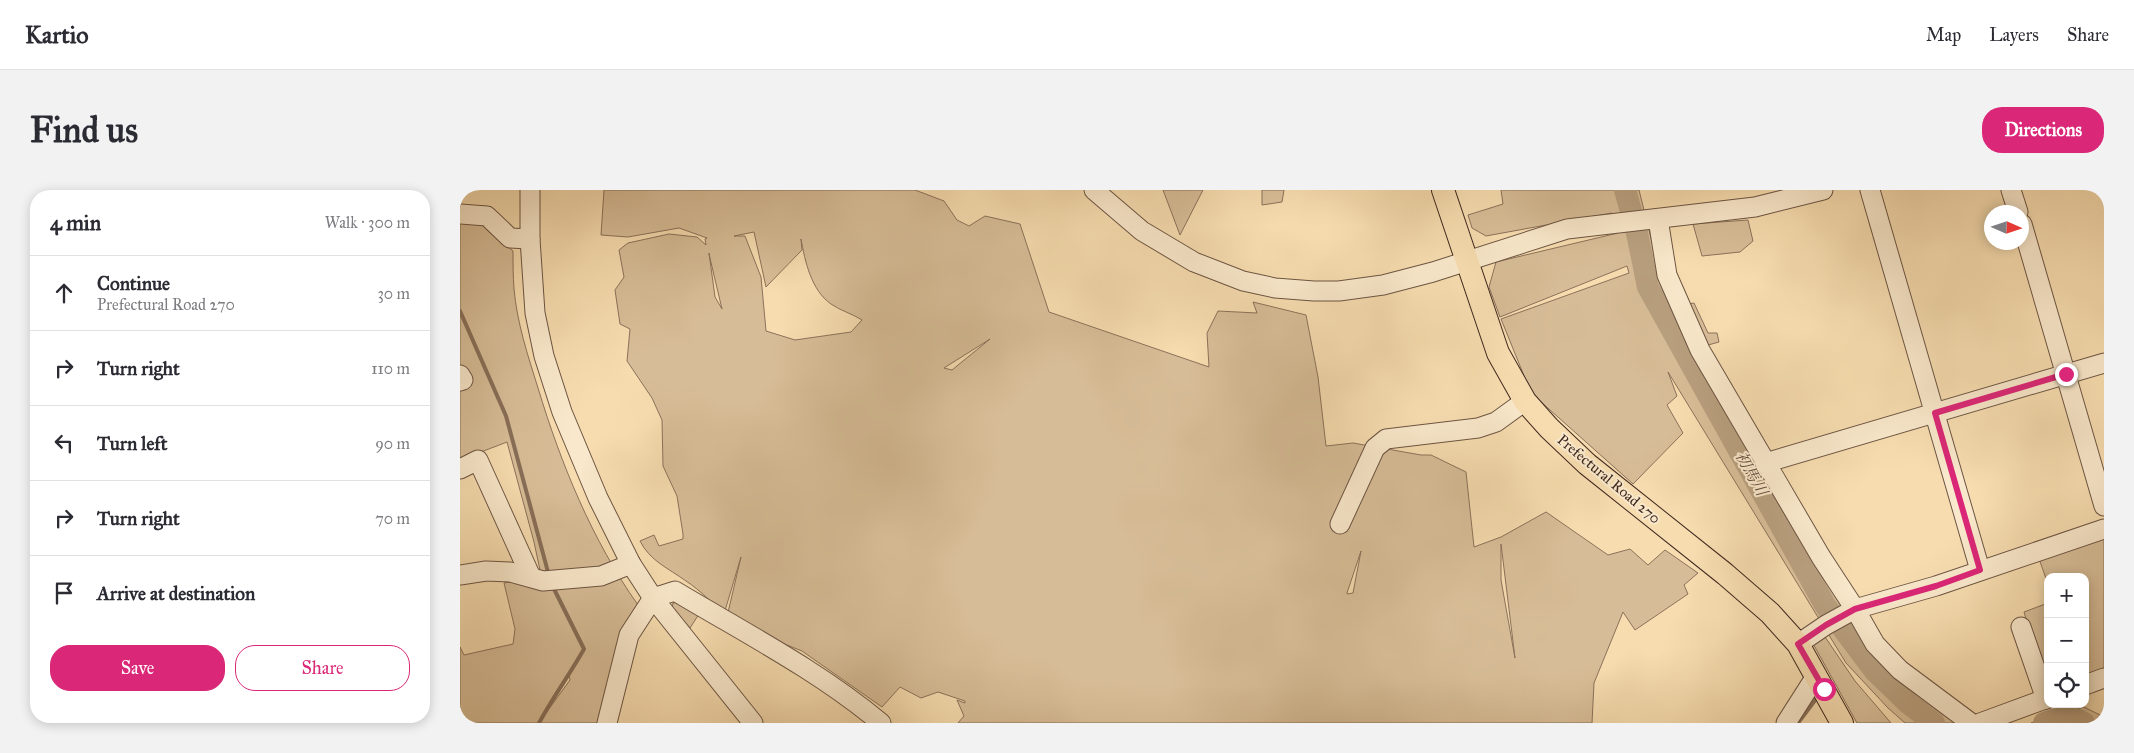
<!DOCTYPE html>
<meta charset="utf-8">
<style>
body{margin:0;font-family:"IM FELL Great Primer","Noto Serif JP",serif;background:#f2f2f3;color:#2b2b33}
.controls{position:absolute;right:15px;bottom:15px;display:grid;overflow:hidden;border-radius:10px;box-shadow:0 2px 12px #0003}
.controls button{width:45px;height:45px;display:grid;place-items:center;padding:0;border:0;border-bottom:1px solid #e1e1e2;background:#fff;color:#2b2b33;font:25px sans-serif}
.compass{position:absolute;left:1524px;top:15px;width:45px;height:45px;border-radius:50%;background:#fff;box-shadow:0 2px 12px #0003;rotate:93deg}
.stop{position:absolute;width:15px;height:15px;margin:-11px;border:4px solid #db2777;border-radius:50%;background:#fff}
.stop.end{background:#db2777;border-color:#fff;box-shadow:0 1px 5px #0008}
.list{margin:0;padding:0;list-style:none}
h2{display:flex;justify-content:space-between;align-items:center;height:65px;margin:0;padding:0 20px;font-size:21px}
h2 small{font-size:16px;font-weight:400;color:#7c7c81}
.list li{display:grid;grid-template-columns:32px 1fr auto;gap:15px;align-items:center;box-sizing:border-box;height:75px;padding:0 20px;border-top:1px solid #e1e1e2}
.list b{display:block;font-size:19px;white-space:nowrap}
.list p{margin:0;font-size:16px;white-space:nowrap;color:#7c7c81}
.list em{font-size:16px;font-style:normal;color:#7c7c81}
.actions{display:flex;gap:10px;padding:15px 20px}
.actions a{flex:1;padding:11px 0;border:1px solid #db2777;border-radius:20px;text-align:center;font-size:18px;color:#db2777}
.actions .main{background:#db2777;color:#fff}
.icon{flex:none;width:28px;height:28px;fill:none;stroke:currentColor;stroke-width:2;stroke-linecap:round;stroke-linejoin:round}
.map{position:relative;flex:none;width:1644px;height:533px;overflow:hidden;border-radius:20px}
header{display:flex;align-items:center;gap:30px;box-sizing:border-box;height:70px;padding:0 25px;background:#fff;border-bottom:1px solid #e1e1e2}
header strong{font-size:24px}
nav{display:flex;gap:28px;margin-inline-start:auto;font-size:18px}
.intro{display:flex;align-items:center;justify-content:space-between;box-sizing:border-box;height:120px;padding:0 30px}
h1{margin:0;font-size:35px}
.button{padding:12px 22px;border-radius:20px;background:#db2777;color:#fff;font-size:18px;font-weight:700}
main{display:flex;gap:30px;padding:0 30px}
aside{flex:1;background:#fff;border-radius:20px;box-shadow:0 2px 12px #0003}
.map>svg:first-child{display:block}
</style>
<header>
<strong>Kartio</strong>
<nav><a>Map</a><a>Layers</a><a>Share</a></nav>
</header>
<div class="intro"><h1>Find us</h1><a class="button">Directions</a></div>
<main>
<aside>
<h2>4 min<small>Walk · 300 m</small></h2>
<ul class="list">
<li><svg class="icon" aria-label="ahead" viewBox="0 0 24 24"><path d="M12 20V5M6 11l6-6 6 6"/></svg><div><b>Continue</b><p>Prefectural Road 270</p></div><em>30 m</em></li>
<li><svg class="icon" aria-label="right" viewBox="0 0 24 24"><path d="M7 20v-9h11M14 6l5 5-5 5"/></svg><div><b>Turn right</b></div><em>110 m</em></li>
<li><svg class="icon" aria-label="left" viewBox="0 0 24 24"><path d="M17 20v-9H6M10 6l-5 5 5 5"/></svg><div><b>Turn left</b></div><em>90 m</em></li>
<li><svg class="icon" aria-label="right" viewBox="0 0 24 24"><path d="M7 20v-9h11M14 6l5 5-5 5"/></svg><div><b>Turn right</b></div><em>70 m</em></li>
<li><svg class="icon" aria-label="arrive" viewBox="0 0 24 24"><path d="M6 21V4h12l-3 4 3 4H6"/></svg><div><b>Arrive at destination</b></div></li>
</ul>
<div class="actions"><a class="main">Save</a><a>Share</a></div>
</aside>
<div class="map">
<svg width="1644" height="533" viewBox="0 0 1644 533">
<rect width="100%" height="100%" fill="#f6dcaf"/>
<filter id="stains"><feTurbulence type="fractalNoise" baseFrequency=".004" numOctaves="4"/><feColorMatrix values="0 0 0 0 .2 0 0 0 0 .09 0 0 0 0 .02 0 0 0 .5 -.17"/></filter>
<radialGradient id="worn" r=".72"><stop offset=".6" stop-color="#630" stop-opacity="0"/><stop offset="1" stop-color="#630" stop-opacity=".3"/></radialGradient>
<g fill="#d7bd97" stroke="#8b725b" fill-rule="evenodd">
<path d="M144 0H455L484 11 497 30 509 36 525 26 560 34 589 122 749 177 747 143 758 121 797 123 793 112 846 125 858 187 866 256 893 253 961 265H971L1006 282 1014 357 1041 347 1086 322 1148 365 1170 359 1188 375 1205 360 1238 383 1224 395 1228 404 1175 440 1163 422 1134 493 1132 533H498L504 526 497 510 505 513V511L478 502 461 508 440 497 422 517 342 461 266 431 281 367 264 424C252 413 240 400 226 391 208 378 190 371 180 351L194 345 199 356 223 349V344L217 306 203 276 202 230 192 208 167 171 170 139 160 134 155 100 164 87 159 60 168 53 209 44 237 47 246 55 245 49 247 48 219 38 168 47 141 45ZM294 42 306 97 342 60 341 49C345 71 351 100 371 114 381 121 393 124 402 130L391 142 335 150 306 141 301 87 285 46H274ZM249 63V64L262 119 255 107ZM530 149 492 180 484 178ZM1041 354 1055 468 1041 390ZM901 361 893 403 887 404V403Z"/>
<polygon points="703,0 743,0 720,45"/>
<polygon points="802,0 824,0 822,12 802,15"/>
<polygon points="1041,0 1179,0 1200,84 1386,415 1500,533 1445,533 1428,518 1386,473 1208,182 1217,206 1207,215 1223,243 1173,294 1071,203 1041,129 1169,83 1167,76 1040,127 1029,97 1036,72 1158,43 1152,23 1026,46 1012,38 1008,25 1043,14"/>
<path d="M0 21 13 24 26 39 53 61C53 73 53 86 54 99 57 133 68 166 78 198 101 274 132 350 178 415L142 533H0V457L4 465 53 454 55 439 44 393 55 391 84 399 74 352 47 252 0 270ZM109 484 110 490 83 527 89 515Z"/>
<polygon points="1288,30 1293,51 1280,62 1242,66 1233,34"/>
<polygon points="1234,113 1248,143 1257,143 1259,152 1241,157 1223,115"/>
<polygon points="1644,347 1644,479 1625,486 1625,387 1588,387 1588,394 1578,366"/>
<polygon points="221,412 239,424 230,438 212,418 213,413"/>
<polygon points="1588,413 1588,500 1587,501 1564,422"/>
<polygon points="1363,444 1395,491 1431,533 1397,533 1351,450"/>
<polygon points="1624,517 1644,527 1644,533 1571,533"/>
</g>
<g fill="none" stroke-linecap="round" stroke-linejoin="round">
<g stroke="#886f58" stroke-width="4">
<polyline points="0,121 46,226 88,382"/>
<path d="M79 533C93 507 110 484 124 459L94 399"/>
<polyline points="1338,533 1356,509"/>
</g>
<g stroke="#b89f7e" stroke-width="22">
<polyline points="1165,0 1177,43 1188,97 1365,415 1414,480 1448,513 1474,533"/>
<path d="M1584 533C1597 527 1612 526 1624 533"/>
</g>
<g stroke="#6d5543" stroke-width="21">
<g id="minor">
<polyline points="70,0 70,49 75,123 84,166 102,222 138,308 171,374 193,408 293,533"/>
<polyline points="634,0 682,41 734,72 783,91 815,98 854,101 879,101 923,95 973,82 1107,39 1295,17 1363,0"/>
<polyline points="1410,0 1520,380"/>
<polyline points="1551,0 1558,22"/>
<polyline points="0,24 27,26 50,48 70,49"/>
<polyline points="1198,29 1207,85 1240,160 1361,367 1395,419 1415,454 1440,480 1511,533"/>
<polyline points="1562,34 1644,316"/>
<polyline points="0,185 3,190 0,191"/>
<polyline points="1305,273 1644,173"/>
<polyline points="0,279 18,270 71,387"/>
<polyline points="880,334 915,258 926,249 1018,238 1036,232 1065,211"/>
<polyline points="0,385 26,381 50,382 83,391 141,386 171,374"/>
<polyline points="1561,437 1586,509"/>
<polyline points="1338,454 1366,435 1395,419 1476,396 1644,339"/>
<polyline points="1625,495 1644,488"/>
<path d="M147 533 169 445 193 408 215 401C285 443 359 481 421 533"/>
<polyline points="1326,533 1356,486"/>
<polyline points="1520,533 1588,508"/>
</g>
</g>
<g stroke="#3f281f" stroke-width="24">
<polyline id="major" points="983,0 1038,163 1065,211 1089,238 1127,274 1265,384 1310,423 1338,454 1382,533"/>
</g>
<use href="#minor" stroke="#f9e8cb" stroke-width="19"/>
<use href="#major" stroke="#f6dcaf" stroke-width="22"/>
</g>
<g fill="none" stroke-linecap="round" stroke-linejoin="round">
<polyline stroke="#db2777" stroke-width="6" points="1364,499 1338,454 1366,435 1395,419 1476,396 1520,380 1475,223 1606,184"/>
</g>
<g text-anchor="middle" stroke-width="4" stroke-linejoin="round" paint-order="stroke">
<g font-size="15" fill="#3f281f" stroke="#f9e8cb">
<text transform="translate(1149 289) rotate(40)" y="5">Prefectural Road 270</text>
</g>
<g font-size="16" font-style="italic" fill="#634c3c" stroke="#f9e8cb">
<text transform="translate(1292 283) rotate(61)" y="6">初馬川</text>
</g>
</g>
<rect width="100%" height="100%" filter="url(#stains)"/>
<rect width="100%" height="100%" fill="url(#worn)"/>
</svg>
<div class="controls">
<button>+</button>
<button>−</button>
<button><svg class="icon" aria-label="locate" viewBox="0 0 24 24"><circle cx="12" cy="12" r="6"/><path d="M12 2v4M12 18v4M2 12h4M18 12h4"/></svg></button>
</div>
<svg class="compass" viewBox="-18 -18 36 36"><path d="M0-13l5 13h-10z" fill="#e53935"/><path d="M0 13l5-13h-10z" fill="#7c7c81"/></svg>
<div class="stop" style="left:1364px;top:499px"></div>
<div class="stop end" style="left:1606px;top:184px"></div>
</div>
</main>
